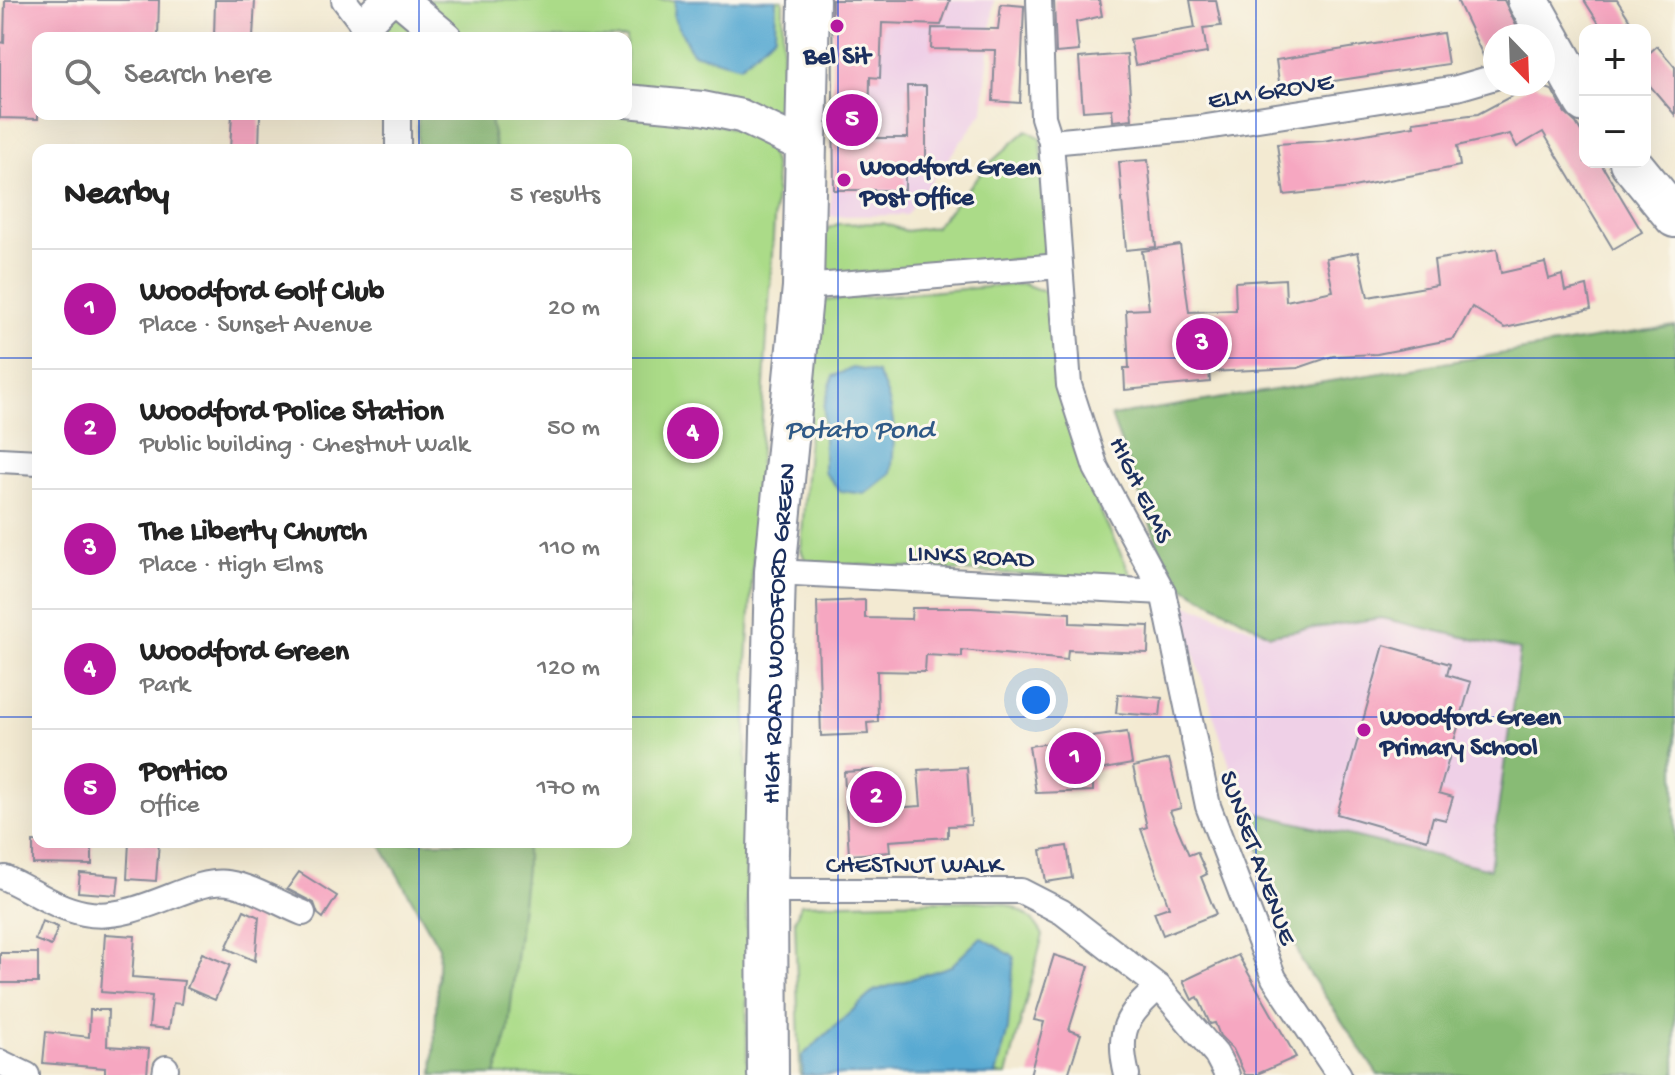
<!DOCTYPE html>
<meta charset="utf-8">
<style>
body{margin:0;font-family:"Gochi Hand",sans-serif;background:#f2f2f2;color:#222}
.controls{position:absolute;right:24px;top:24px;display:grid;overflow:hidden;border-radius:16px;box-shadow:0 8px 32px #0002}
.controls button{width:72px;height:72px;display:grid;place-items:center;padding:0;border:0;border-bottom:2px solid #e0e0e0;background:#fff;color:#222;font:40px sans-serif}
.compass{position:absolute;left:1483px;top:24px;width:72px;height:72px;border-radius:50%;background:#fff;box-shadow:0 8px 32px #0002;rotate:157deg}
.you{position:absolute;left:1036px;top:700px;width:28px;height:28px;margin:-20px;border:6px solid #fff;border-radius:50%;background:#1a73e8;box-shadow:0 0 0 12px #1a73e833}
.badge{display:grid;place-items:center;width:52px;height:52px;border-radius:50%;background:#b5179e;color:#fff;font-size:26px;font-weight:700}
.pin{position:absolute;translate:-50% -50%;border:4px solid #fff;box-shadow:0 2px 8px #0006}
.list{margin:0;padding:0;list-style:none}
h2{display:flex;justify-content:space-between;align-items:center;height:104px;margin:0;padding:0 32px;font-size:34px}
h2 small{font-size:26px;font-weight:400;color:#767676}
.list li{display:grid;grid-template-columns:52px 1fr auto;gap:24px;align-items:center;box-sizing:border-box;height:120px;padding:0 32px;border-top:2px solid #e0e0e0}
.list b{display:block;font-size:30px;white-space:nowrap}
.list p{margin:0;font-size:26px;white-space:nowrap;color:#767676}
.list em{font-size:26px;font-style:normal;color:#767676}
.icon{flex:none;width:44px;height:44px;fill:none;stroke:currentColor;stroke-width:2;stroke-linecap:round;stroke-linejoin:round}
.map{position:relative;flex:none;width:1675px;height:1075px;overflow:hidden}
.search{position:absolute;background:#fff;box-shadow:0 8px 32px #0002;left:32px;top:32px;width:600px;height:88px;display:flex;align-items:center;gap:20px;box-sizing:border-box;padding:0 28px;border-radius:16px;color:#767676;font-size:30px}
.panel{position:absolute;background:#fff;box-shadow:0 8px 32px #0002;left:32px;top:144px;width:600px;height:704px;border-radius:16px}
.map>svg:first-child{display:block}
</style>
<div class="map">
<svg width="1675" height="1075" viewBox="0 0 1675 1075">
<rect width="100%" height="100%" fill="#fbf7ec"/>
<filter id="ink" filterUnits="userSpaceOnUse"><feTurbulence type="fractalNoise" baseFrequency=".0125" numOctaves="2"/><feDisplacementMap in="SourceGraphic" scale="16" xChannelSelector="R" yChannelSelector="G"/><feConvolveMatrix kernelMatrix="1 2 1 2 8 2 1 2 1" color-interpolation-filters="sRGB"/></filter>
<filter id="wash" filterUnits="userSpaceOnUse"><feTurbulence type="fractalNoise" baseFrequency=".006" numOctaves="4" result="noise"/><feDisplacementMap in="SourceGraphic" scale="32" xChannelSelector="R" yChannelSelector="G"/><feGaussianBlur stdDeviation="1.8" result="paint"/><feColorMatrix in="noise" values="0 0 0 0 0 0 0 0 0 0 0 0 0 0 0 0 0 1.4 0 .05"/><feComposite in="paint" operator="in"/></filter>
<g filter="url(#wash)">
<rect width="100%" height="100%" fill="#f3ead2"/>
<g fill="#efd0e7">
<polygon points="836,0 994,0 983,112 906,215 830,216"/>
<polygon points="1177,601 1270,635 1381,618 1520,649 1490,869 1244,810"/>
</g>
<g fill="#abdb88" stroke="#638573" stroke-width="2">
<polygon points="416,0 783,0 782,110 626,92 626,38 459,38"/>
<polygon points="394,14 421,38 389,38 381,23"/>
<path d="M626 112C658 117 746 121 766 146 776 158 775 175 776 189L746 678 747 1075H460L472 842H626V150H449L434 114Z"/>
<polygon points="1027,130 1041,138 1048,241 1042,257 822,276 821,231 838,224 883,223 906,231 935,227 989,164"/>
<path d="M1024 284 1048 293C1062 335 1057 368 1065 409 1076 469 1108 526 1134 581L806 562 801 550 818 301Z"/>
<path d="M934 901C977 903 1020 892 1043 935L1007 1075H800L795 920 801 904Z"/>
</g>
<g fill="#88bb74" stroke="#527569" stroke-width="2">
<polygon points="418,114 489,114 496,150 417,150"/>
<polygon points="1675,326 1675,1075 1378,1075 1302,962 1244,810 1490,869 1520,650 1381,618 1270,635 1171,580 1111,416"/>
<polygon points="379,842 526,842 526,868 508,1032 496,1075 433,1075 439,947"/>
</g>
<g fill="#57a9d2" stroke="#396c98" stroke-width="2">
<polygon points="675,0 776,0 775,35 740,66 692,53 674,18"/>
<path d="M853 368 877 373C896 405 896 437 891 473L865 494 840 491 824 472V406L833 376Z"/>
<polygon points="981,937 1014,957 1008,1029 996,1075 803,1075 802,1056 874,991 951,966"/>
</g>
<g id="blocks">
<g fill="#f6a7c1">
<polygon points="5,0 159,0 158,38 38,38 38,119 0,118 0,42 4,43"/>
<polygon points="215,0 255,0 253,38 214,38"/>
<polygon points="832,0 950,0 941,25 882,23 880,78 870,77 869,138 908,138 907,86 926,86 926,166 905,166 905,190 834,190"/>
<polygon points="1054,0 1099,0 1102,16 1076,22 1079,51 1056,53"/>
<polygon points="1190,0 1216,0 1221,26 1203,28 1207,53 1135,65 1130,39 1195,28"/>
<polygon points="1457,0 1504,0 1521,36 1495,36 1495,62 1487,64"/>
<polygon points="1584,0 1617,0 1636,30 1603,30"/>
<polygon points="1001,4 1024,6 1020,103 993,101 995,50 931,49 932,28 998,29"/>
<polygon points="1443,33 1448,64 1280,89 1276,60"/>
<polygon points="1657,46 1675,67 1675,115 1645,80 1645,57"/>
<polygon points="1127,54 1132,119 1113,121 1112,109 1083,111 1079,58"/>
<polygon points="1534,84 1552,90 1565,113 1576,123 1585,138 1585,162 1600,162 1642,232 1613,249 1543,132 1517,147 1510,134 1457,146 1460,166 1343,189 1284,195 1277,144 1323,141 1414,126 1413,122 1478,114"/>
<polygon points="232,114 260,114 259,150 230,150"/>
<polygon points="1148,160 1156,247 1126,250 1119,162"/>
<polygon points="1180,245 1189,312 1236,310 1235,282 1285,279 1286,301 1333,291 1326,258 1358,252 1368,297 1437,285 1434,260 1497,249 1501,273 1545,263 1549,279 1562,275 1565,291 1587,286 1591,309 1505,328 1472,307 1454,339 1377,354 1333,356 1298,368 1209,372 1210,382 1125,390 1124,368 1129,368 1126,310 1149,309 1142,251"/>
<polygon points="865,600 865,618 911,619 912,608 971,608 1070,613 1070,623 1149,626 1148,653 1068,650 1067,660 962,650 962,657 926,655 925,672 877,671 878,722 867,723 868,734 821,736 817,602"/>
<polygon points="1384,645 1450,664 1447,675 1471,682 1439,793 1453,797 1446,820 1433,817 1427,840 1337,814"/>
<polygon points="1118,694 1162,698 1160,716 1116,713"/>
<polygon points="1127,732 1132,764 1093,771 1093,791 1036,793 1029,746"/>
<polygon points="1169,759 1181,808 1170,811 1189,855 1197,852 1207,874 1201,877 1216,914 1163,935 1154,912 1169,907 1141,829 1147,827 1133,767"/>
<polygon points="967,767 971,825 948,826 948,837 889,841 890,852 849,855 844,772 873,770 875,809 921,806 918,770"/>
<polygon points="33,842 92,842 92,865 33,864"/>
<polygon points="129,842 159,842 156,881 127,879"/>
<polygon points="1067,846 1072,878 1046,882 1041,850"/>
<polygon points="299,872 337,896 323,918 318,914 314,903 287,889"/>
<polygon points="80,873 119,876 117,895 78,892"/>
<polygon points="244,910 259,917 255,961 226,948"/>
<polygon points="42,921 58,927 51,946 35,940"/>
<polygon points="105,934 135,936 132,977 184,981 181,1004 173,1003 169,1029 149,1027 152,996 101,992"/>
<rect x="0" y="953" width="38" height="30"/>
<polygon points="202,953 230,965 215,1000 187,988"/>
<polygon points="1054,955 1089,966 1069,1030 1081,1034 1068,1075 1030,1075 1044,1022 1034,1020"/>
<polygon points="1238,955 1296,1057 1255,1075 1245,1075 1233,1049 1220,1036 1215,1023 1210,1024 1198,997 1192,1000 1183,981"/>
<polygon points="90,1010 108,1010 107,1046 149,1049 147,1075 105,1075 105,1068 43,1063 46,1032 89,1037"/>
</g>
</g>
</g>
<g filter="url(#ink)">
<use href="#blocks" fill-opacity="0" stroke="#878c98" stroke-width="2"/>
<g fill="none" stroke-linecap="round" stroke-linejoin="round">
<g stroke="#878c98" stroke-width="28">
<g id="minor">
<polyline points="344,0 373,38"/>
<polyline points="1039,0 1043,117 1051,142 1069,385 1096,468 1163,592 1208,806 1274,978 1339,1075"/>
<polyline points="398,114 398,150"/>
<polyline points="1051,142 1200,128 1457,88 1495,77"/>
<polyline points="803,287 1060,266"/>
<polyline points="0,460 38,462"/>
<polyline points="775,572 1163,592"/>
<path d="M5 878C32 890 54 907 84 913 136 924 191 877 228 883 253 887 280 904 303 913"/>
<polyline points="767,891 1021,891 1062,912 1159,987 1216,1054 1227,1075"/>
<polyline points="0,1062 27,1075"/>
<polyline points="165,1075 166,1068"/>
<path d="M1127 1075C1116 1031 1126 1015 1159 987"/>
</g>
</g>
<g stroke="#878c98" stroke-width="36">
<g id="tertiary">
<polyline points="401,0 446,38"/>
<polyline points="365,23 388,0"/>
<polyline points="626,101 702,108 741,116 806,147"/>
</g>
</g>
<g stroke="#878c98" stroke-width="44">
<g id="primary">
<polyline points="1528,0 1585,102"/>
<polyline points="1630,162 1675,217"/>
<path id="s1" d="M768 1075 767 891 775 572 803 287 809 0"/>
</g>
</g>
<use href="#minor" stroke="#fff" stroke-width="24"/>
<use href="#tertiary" stroke="#fff" stroke-width="32"/>
<use href="#primary" stroke="#fff" stroke-width="40"/>
</g>
</g>
<path fill="none" stroke="#1d4ed8" stroke-width="2" stroke-opacity="0.55" d="M419 0V38M838 0V1075M1256 0V1075M419 114V150M0 358H38M626 358H1675M0 717H38M626 717H1675M419 842V1075"/>
<g fill="#b5179e" stroke="#fbf7ec" stroke-width="3">
<circle cx="837" cy="26" r="8"/>
<circle cx="844" cy="180" r="8"/>
<circle cx="1364" cy="730" r="8"/>
</g>
<g text-anchor="middle" stroke-width="6" stroke-linejoin="round" paint-order="stroke">
<g font-size="26" font-weight="bold" fill="#1b2f5e" stroke="#fbf7ec" text-anchor="start">
<text x="837" y="63" text-anchor="middle">Bel Sit</text>
<text x="860" y="174">Woodford Green<tspan x="860" dy="30">Post Office</tspan></text>
<text x="1380" y="724">Woodford Green<tspan x="1380" dy="30">Primary School</tspan></text>
</g>
<g font-size="26" fill="#1b2f5e" stroke="#fbf7ec">
<text transform="translate(1270 89) rotate(-9)" y="9">ELM GROVE</text>
<text transform="translate(1143 489) rotate(64)" y="9">HIGH ELMS</text>
<text transform="translate(971 554) rotate(3)" y="9">LINKS ROAD</text>
<text dy="9" stroke="none"><textPath href="#s1" startOffset="442">HIGH ROAD WOODFORD GREEN</textPath></text>
<text transform="translate(1260 857) rotate(70)" y="9">SUNSET AVENUE</text>
<text x="914" y="872">CHESTNUT WALK</text>
</g>
<g font-size="28" font-style="italic" fill="#305a87" stroke="#fbf7ec">
<text x="859" y="437">Potato Pond</text>
</g>
</g>
</svg>
<div class="controls">
<button>+</button>
<button>−</button>
</div>
<svg class="compass" viewBox="-18 -18 36 36"><path d="M0-13l5 13h-10z" fill="#e53935"/><path d="M0 13l5-13h-10z" fill="#767676"/></svg>
<div class="you"></div>
<div class="pin badge" style="left:1075px;top:758px">1</div>
<div class="pin badge" style="left:876px;top:797px">2</div>
<div class="pin badge" style="left:1202px;top:344px">3</div>
<div class="pin badge" style="left:693px;top:433px">4</div>
<div class="pin badge" style="left:852px;top:120px">5</div>
<div class="search"><svg class="icon" aria-label="search" viewBox="0 0 24 24"><circle cx="10" cy="10" r="6"/><path d="M15 15l6 6"/></svg>Search here</div>
<section class="panel">
<h2>Nearby<small>5 results</small></h2>
<ul class="list">
<li><span class="badge">1</span><div><b>Woodford Golf Club</b><p>Place · Sunset Avenue</p></div><em>20 m</em></li>
<li><span class="badge">2</span><div><b>Woodford Police Station</b><p>Public building · Chestnut Walk</p></div><em>50 m</em></li>
<li><span class="badge">3</span><div><b>The Liberty Church</b><p>Place · High Elms</p></div><em>110 m</em></li>
<li><span class="badge">4</span><div><b>Woodford Green</b><p>Park</p></div><em>120 m</em></li>
<li><span class="badge">5</span><div><b>Portico</b><p>Office</p></div><em>170 m</em></li>
</ul>
</section>
</div>
